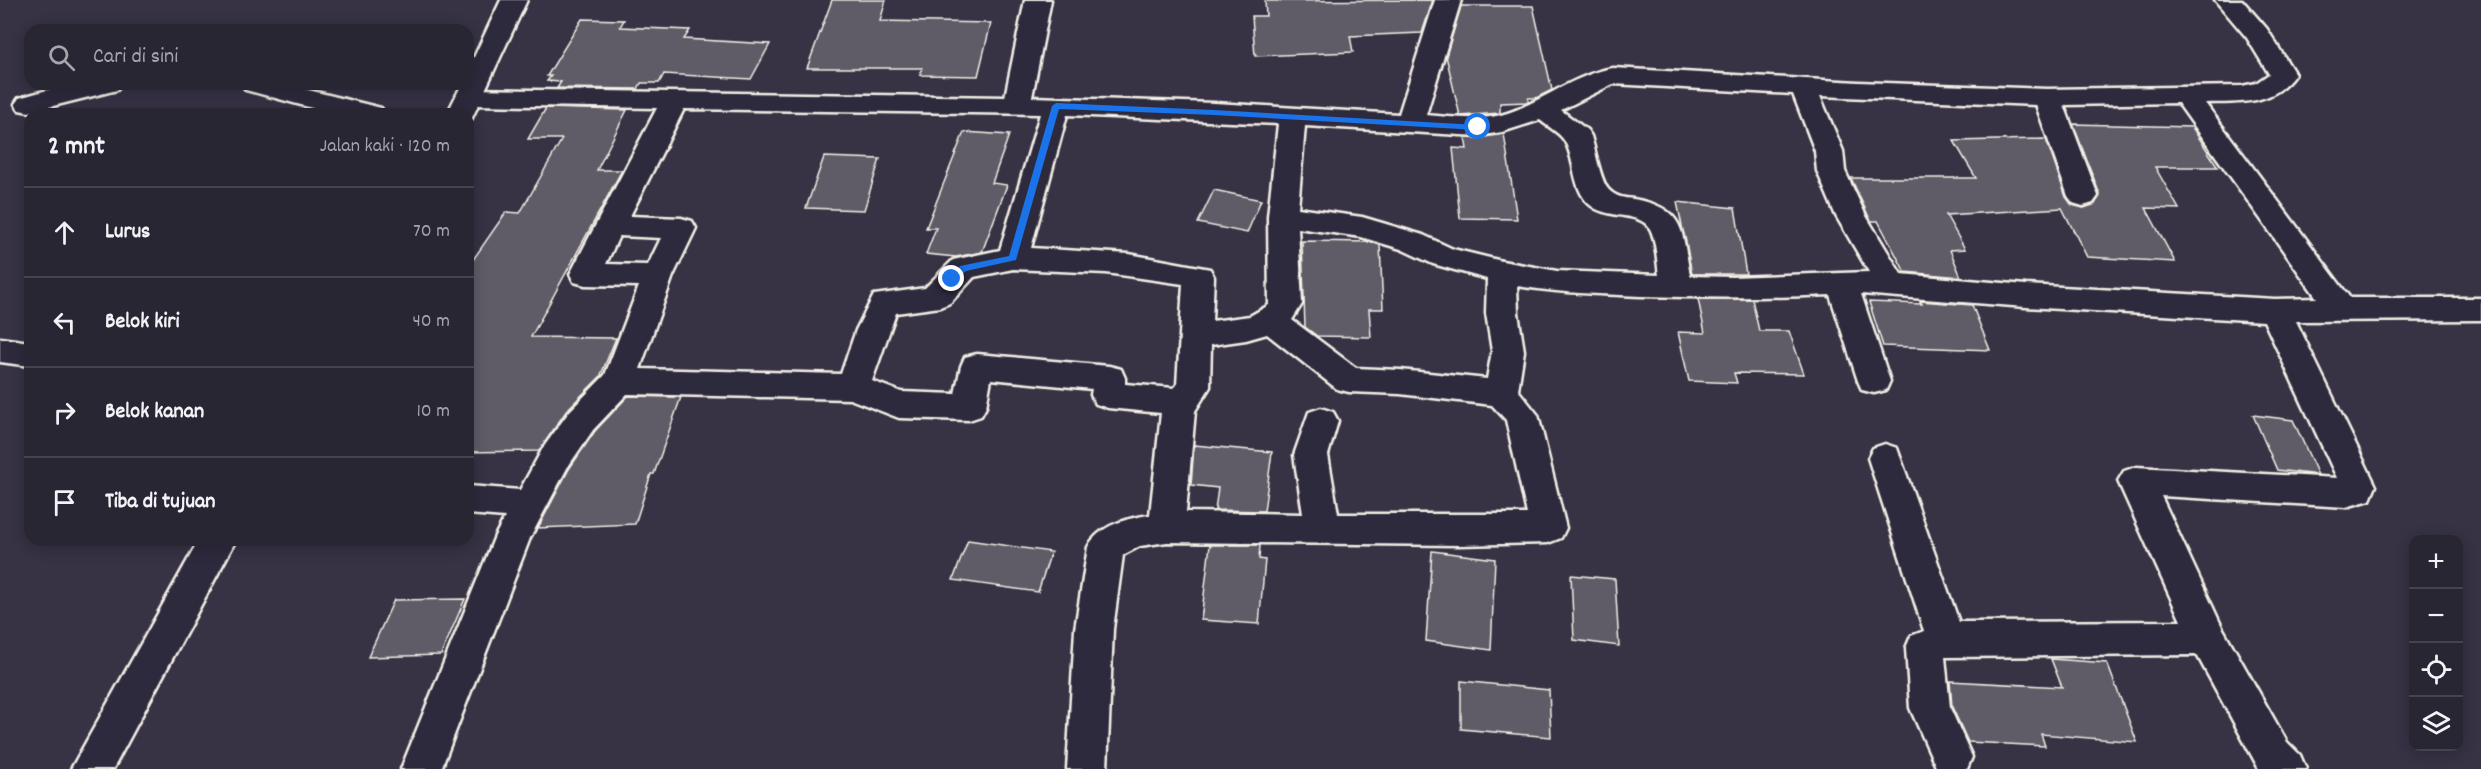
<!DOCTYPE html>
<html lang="id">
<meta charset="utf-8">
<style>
body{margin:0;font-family:Dekko,sans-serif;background:#312e3b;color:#f1f3f6}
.controls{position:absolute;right:18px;bottom:18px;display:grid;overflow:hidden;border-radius:12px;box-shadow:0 3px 15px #0003}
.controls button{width:54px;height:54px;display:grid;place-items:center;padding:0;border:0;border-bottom:2px solid #45434e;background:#292633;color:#f1f3f6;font:30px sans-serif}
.stop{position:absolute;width:18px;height:18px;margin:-14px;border:4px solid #1a73e8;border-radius:50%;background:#fff}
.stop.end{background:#1a73e8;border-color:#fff;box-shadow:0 2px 6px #0008}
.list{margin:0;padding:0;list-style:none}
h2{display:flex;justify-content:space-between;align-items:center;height:78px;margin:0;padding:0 24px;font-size:26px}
h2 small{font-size:20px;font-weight:400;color:#a5a5ac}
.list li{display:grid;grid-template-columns:39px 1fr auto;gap:18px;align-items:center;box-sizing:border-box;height:90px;padding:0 24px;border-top:2px solid #45434e}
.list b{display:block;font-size:22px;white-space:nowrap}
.list em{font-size:20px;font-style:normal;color:#a5a5ac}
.icon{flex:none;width:33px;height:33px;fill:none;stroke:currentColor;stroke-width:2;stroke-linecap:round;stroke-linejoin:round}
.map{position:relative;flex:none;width:2481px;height:769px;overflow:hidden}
.search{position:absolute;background:#292633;box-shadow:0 3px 15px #0003;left:24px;top:24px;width:450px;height:66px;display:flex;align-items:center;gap:15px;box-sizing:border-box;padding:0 21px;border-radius:18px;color:#a5a5ac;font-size:22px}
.panel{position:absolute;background:#292633;box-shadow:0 3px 15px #0003;left:24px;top:108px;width:450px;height:438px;border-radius:18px}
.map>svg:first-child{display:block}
</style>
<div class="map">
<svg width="2481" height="769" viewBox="0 0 2481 769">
<rect width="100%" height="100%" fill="#373244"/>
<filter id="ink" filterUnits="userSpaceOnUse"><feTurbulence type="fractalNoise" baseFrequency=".0167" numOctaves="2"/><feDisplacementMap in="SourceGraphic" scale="12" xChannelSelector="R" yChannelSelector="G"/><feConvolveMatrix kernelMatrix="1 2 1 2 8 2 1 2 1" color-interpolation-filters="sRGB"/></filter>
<g filter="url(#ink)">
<g fill="#5f5c67" stroke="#f4f1e8" stroke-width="1.5">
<polygon points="832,0 886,0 880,21 991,23 978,76 920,75 922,68 807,68"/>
<polygon points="1433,0 1422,33 1350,36 1353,52 1255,56 1252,16 1266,16 1265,1"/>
<polygon points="1461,6 1533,6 1552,90 1536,98 1528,98 1528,102 1500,103 1500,113 1460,116 1446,56"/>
<polygon points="582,19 624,20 620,27 690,30 684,39 770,44 751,79 664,74 659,83 641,83 638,89 557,88 561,82 547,81 551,76 547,76"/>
<polygon points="546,108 627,110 597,170 622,170 531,337 616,338 600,377 567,410 539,451 468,452 468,267 506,212 520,213 562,139 528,139"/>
<polygon points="2073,124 2192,127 2218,167 2155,167 2179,209 2146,208 2175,262 2087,257 2062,208 1946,215 1965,249 1950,250 1961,277 1905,272 1878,221 1871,221 1868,215 1851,178 1976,178 1954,141 2046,139 2066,197 2072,205 2084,208 2095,204 2100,195"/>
<polygon points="964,132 1009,135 992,183 1007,185 982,252 956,257 926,254 936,228 926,228"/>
<polygon points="1504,134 1517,219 1460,218 1453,148 1467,149 1465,137 1478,138"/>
<polygon points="824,157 880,159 864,210 806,208"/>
<polygon points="1214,190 1261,200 1247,233 1198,223"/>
<polygon points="1677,202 1735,208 1746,274 1692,274"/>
<polygon points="1302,241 1371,242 1380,245 1383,309 1369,309 1371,337 1317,336 1305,327"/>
<polygon points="1698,299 1752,299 1759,331 1789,331 1804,374 1734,373 1737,383 1689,381 1678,332 1705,333"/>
<polygon points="1920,301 1972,305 1990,350 1883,346 1869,302 1922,304"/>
<polygon points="628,396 681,397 654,474 651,474 635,524 538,528 569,469 595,431"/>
<polygon points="2253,415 2293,420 2318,475 2277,470"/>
<polygon points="1194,445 1272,452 1264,511 1215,510 1218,488 1191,485"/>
<polygon points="968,540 1051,552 1038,592 953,580"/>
<polygon points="1210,545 1260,545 1259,559 1265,560 1259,624 1201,620"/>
<polygon points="1432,551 1495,559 1491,650 1426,641"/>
<polygon points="1571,575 1615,579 1619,646 1574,640"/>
<polygon points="465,599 441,655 368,657 394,600"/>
<polygon points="2051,659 2107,663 2137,742 2041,734 2045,746 1968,742 1952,707 1950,681 2062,687"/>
<polygon points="1461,681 1549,690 1551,737 1461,729"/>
</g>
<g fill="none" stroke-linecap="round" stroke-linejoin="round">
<g stroke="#f4f1e8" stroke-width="5">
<g id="minor">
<path d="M1025 0H1051L1032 97 1214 103 1399 114 1435 0H1461L1426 115C1450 117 1477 121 1501 115 1540 104 1572 75 1613 68L1858 82 2047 89 2242 86 2256 83 2269 74 2247 38 2215 0H2242L2267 29 2295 74C2273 106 2240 102 2205 103L2350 298H2481V320L2296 321 2376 486 2370 500 2346 507 2161 496 2222 627 2287 742 2300 755 2306 769H2259L2197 655 1945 657 1950 708 1972 757 1967 769H1937L1910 708 1906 648 1911 636 1924 631 1868 458 1873 448 1885 444 1897 448 1959 622 2181 621 2118 481 2124 471 2136 467 2337 478 2264 321 2026 307 1861 294 1890 381 1886 390 1874 393 1862 390 1858 381 1830 295C1767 298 1704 298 1641 296 1599 294 1559 293 1517 286L1518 313 1524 351 1518 390 1538 415 1566 528 1561 538 1548 543 1459 545 1167 542 1140 546 1123 555 1113 629 1107 769H1067L1075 629 1088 547C1099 525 1128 518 1150 515L1161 413 1108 408 1096 404 1091 395 1092 389 991 379 986 407 981 416 969 420 899 418 850 399 627 394 593 430 567 468 530 538 441 769H401L495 536 505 517 468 514V486L520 490 543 448 569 412 605 375 639 286 585 285 574 282 570 274 657 108 470 105 460 103 456 97 460 91 470 89 1005 97ZM1613 84 1793 94 1815 151 1817 171 1836 216 1869 272 1733 277 1690 276C1682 230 1685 208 1633 199 1624 198 1615 197 1608 189 1600 179 1595 149 1591 136L1587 130 1561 110ZM1820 96 2036 105 2068 196 2073 203 2083 206 2093 203 2098 196 2064 105 2178 103 2317 298 2275 299 2026 285 1901 274 1866 216 1845 171 1843 151ZM684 109 1040 114 1000 250 953 260 925 288 874 295 856 330 841 374 640 369 673 276 696 228 692 221 681 218 630 216ZM1067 115 1278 124 1268 216 1269 305 1250 316 1212 321 1214 277 1210 269 1129 254 1031 248ZM1540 120C1547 126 1560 133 1564 140 1576 159 1571 186 1589 204 1605 219 1637 212 1648 226 1656 234 1657 263 1659 275L1557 271 1502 261 1453 249 1423 235 1362 217 1298 208 1305 126 1478 136 1502 132ZM1298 228 1361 237 1401 249 1433 264 1487 279 1486 313 1492 351 1487 379 1400 370 1356 368 1292 320 1302 304ZM619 236 661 238 648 265 606 264ZM1013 269 1106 273 1183 284 1177 385 1174 388 1125 384V378L1121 369 1109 366 977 354 965 357 961 366 955 394 901 392 872 381 896 313 940 307 950 303 974 277ZM1267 334 1337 389 1349 392 1400 394 1492 405 1506 420 1527 514H1338L1328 455 1338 421 1333 412 1321 408 1309 412 1294 455 1303 514 1186 512 1195 411 1210 387 1211 345 1246 340Z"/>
<polygon points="69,84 121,84 117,90 29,112 19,110 15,104 19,98"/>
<polygon points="242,84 284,84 381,108 385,114 334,114 246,90"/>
<polygon points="0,338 30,342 30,366 0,362"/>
</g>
</g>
<g stroke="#f4f1e8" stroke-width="5">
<g id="tertiary">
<polygon points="501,0 527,0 471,120 468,121 468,114 447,114 462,84 468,84 468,70"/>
<polygon points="199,540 236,540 113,769 71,769"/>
</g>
</g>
<use href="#minor" fill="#2f2a3d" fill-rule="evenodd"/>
<use href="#tertiary" fill="#2f2a3d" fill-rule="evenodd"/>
</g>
</g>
<polygon fill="#1a73e8" points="1056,103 1214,110 1478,125 1482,127 1478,130 1214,115 1059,109 1016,260 966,271 955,282 949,282 949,277 960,266 1009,256 1052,106"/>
</svg>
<div class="controls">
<button>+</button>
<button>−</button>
<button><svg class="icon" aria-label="locate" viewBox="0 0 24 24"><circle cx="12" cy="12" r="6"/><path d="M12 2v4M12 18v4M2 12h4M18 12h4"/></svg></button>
<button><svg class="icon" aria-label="layers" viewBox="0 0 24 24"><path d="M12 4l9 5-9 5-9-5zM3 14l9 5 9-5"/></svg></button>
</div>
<div class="stop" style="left:1478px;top:127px"></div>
<div class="stop end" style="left:952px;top:279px"></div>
<div class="search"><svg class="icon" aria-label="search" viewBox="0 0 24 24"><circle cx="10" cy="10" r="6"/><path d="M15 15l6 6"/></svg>Cari di sini</div>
<section class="panel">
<h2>2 mnt<small>Jalan kaki · 120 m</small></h2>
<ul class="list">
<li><svg class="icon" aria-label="ahead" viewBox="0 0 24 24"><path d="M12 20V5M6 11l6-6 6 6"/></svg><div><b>Lurus</b></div><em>70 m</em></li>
<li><svg class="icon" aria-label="left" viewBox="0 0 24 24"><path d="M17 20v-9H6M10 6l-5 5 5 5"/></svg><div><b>Belok kiri</b></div><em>40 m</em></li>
<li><svg class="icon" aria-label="right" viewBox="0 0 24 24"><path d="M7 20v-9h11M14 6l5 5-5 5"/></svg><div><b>Belok kanan</b></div><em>10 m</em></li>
<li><svg class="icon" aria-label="arrive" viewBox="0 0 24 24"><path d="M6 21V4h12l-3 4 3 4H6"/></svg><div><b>Tiba di tujuan</b></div></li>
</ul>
</section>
</div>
